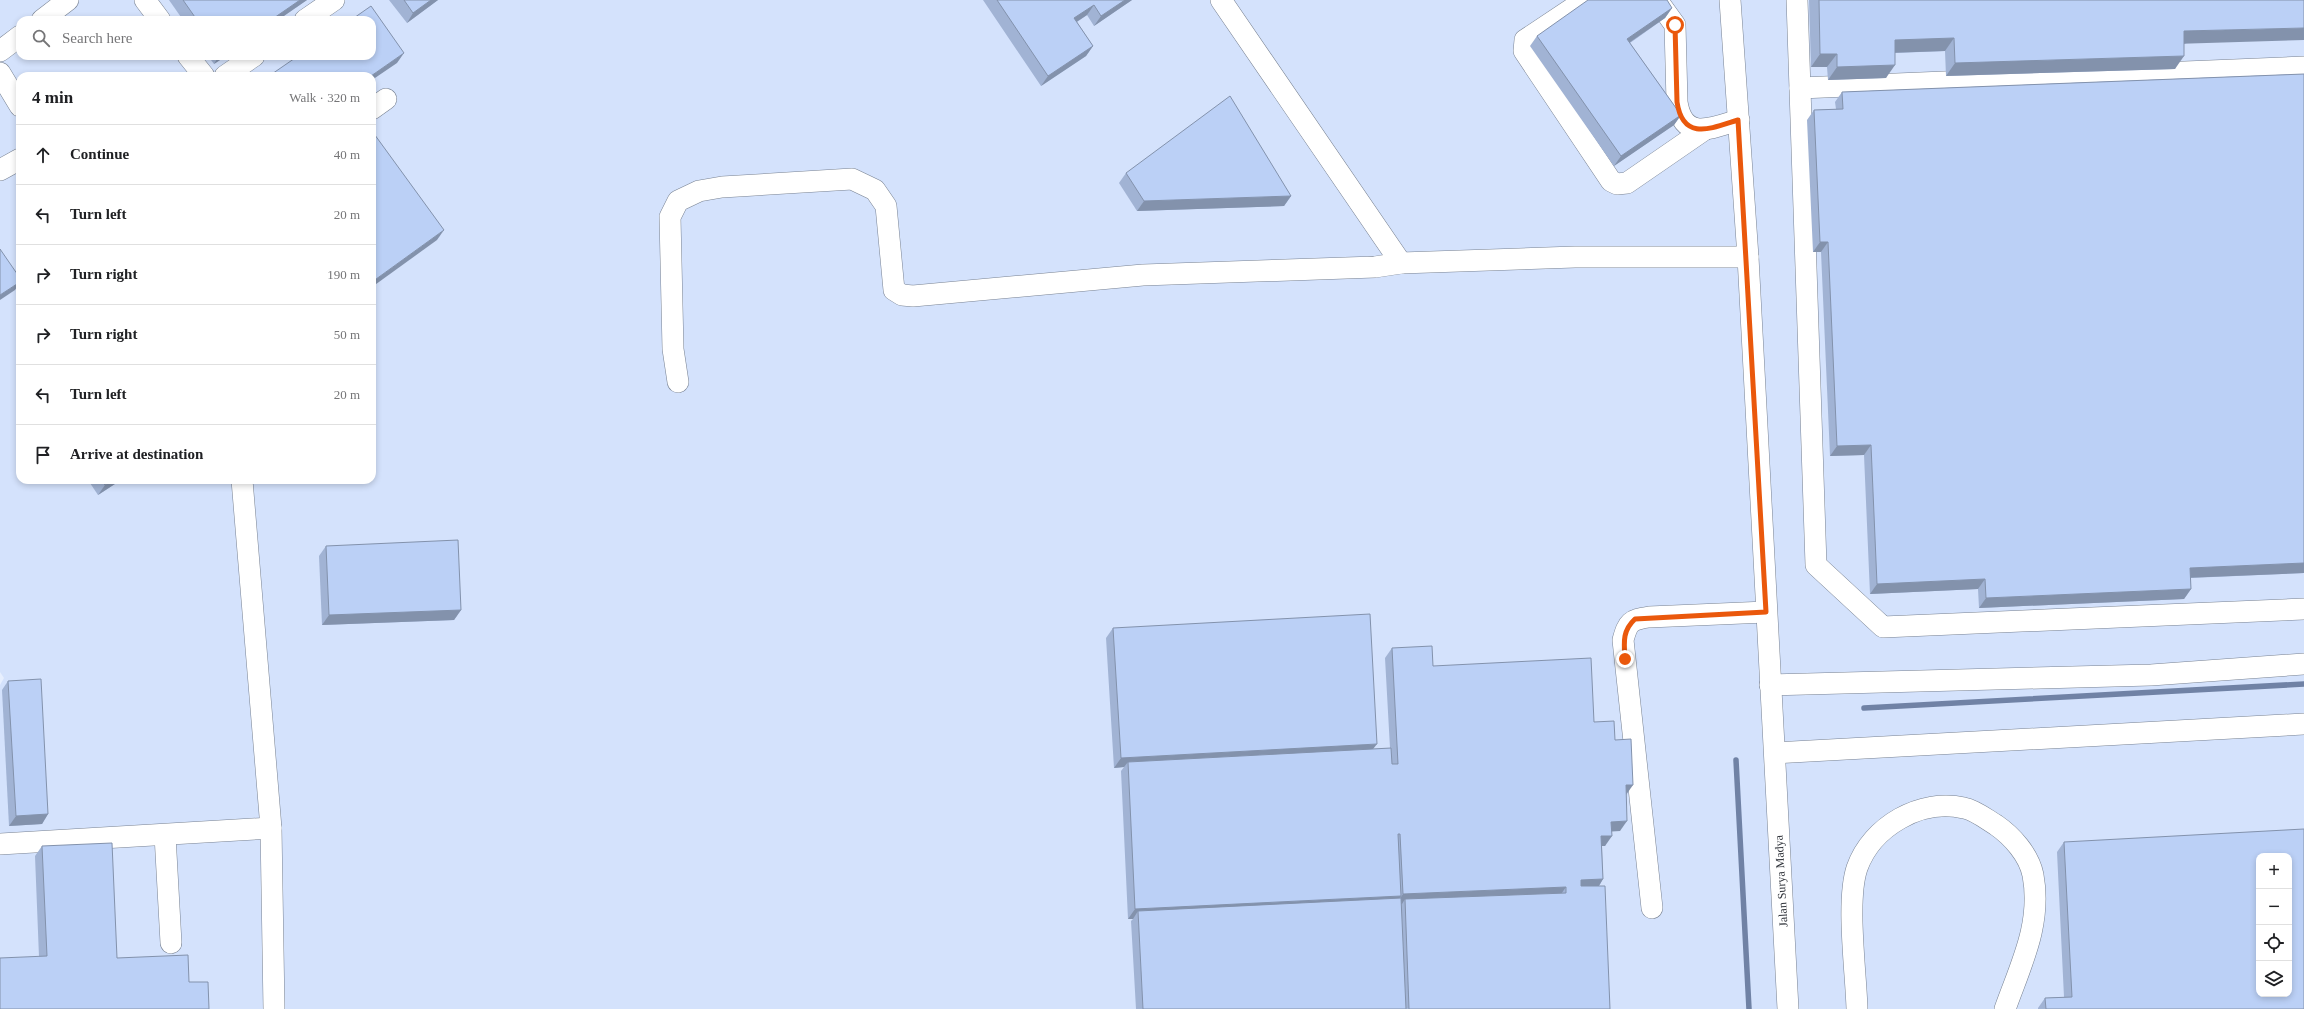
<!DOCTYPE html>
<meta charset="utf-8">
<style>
body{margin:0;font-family:Georgia,serif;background:#f2f2f2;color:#202124}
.controls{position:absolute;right:12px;bottom:12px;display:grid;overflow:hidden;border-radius:8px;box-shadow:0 2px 6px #0003}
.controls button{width:36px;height:36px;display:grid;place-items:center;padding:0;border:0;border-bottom:1px solid #e0e0e0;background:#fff;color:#202124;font:20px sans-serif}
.stop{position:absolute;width:12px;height:12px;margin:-9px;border:3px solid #ea580c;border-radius:50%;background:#fff}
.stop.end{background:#ea580c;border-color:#fff;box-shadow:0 1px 4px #0008}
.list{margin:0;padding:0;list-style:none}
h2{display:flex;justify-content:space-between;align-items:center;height:52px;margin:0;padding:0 16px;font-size:17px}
h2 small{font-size:13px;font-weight:400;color:#757577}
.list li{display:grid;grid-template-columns:26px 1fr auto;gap:12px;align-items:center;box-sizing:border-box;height:60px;padding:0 16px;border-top:1px solid #e0e0e0}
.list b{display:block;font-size:15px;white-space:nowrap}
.list em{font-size:13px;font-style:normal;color:#757577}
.icon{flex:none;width:22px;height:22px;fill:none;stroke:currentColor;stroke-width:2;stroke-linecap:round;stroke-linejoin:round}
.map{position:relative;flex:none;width:2304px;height:1009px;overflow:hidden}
.search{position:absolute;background:#fff;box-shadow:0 2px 6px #0003;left:16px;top:16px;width:360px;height:44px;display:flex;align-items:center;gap:10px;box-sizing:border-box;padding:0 14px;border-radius:12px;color:#757577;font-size:15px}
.panel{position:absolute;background:#fff;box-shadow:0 2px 6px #0003;left:16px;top:72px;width:360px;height:412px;border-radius:12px}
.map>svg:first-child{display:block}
</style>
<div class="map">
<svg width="2304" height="1009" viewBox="0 0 2304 1009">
<rect width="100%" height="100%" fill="#e7effe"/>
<path fill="#d4e2fc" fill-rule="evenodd" d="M0 0H2304V1009H0V685L4 678 0 672ZM20 20H372V56H20ZM20 76H372V480H20ZM2259 856H2289V994H2259Z"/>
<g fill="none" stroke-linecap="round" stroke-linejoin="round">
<g stroke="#7082a5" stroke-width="5.5">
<polyline points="1864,708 2304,684"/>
<polyline points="1736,760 1749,1009"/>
</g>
<g stroke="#788292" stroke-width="22">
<g id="minor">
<polyline points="145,0 160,20"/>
<polyline points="1221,0 1401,263"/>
<polyline points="1585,0 1525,40 1524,51 1611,181 1617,184 1627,183 1704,130"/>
<path d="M1657 0 1675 25 1677 102C1683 142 1712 128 1739 120"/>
<polyline points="1730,0 1748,257 1788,1009"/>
<polyline points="1797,0 1816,565 1883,627 2304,609"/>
<polyline points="42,20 68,0"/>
<polyline points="305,20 334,0"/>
<polyline points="0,51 20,36"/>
<polyline points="188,56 204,76"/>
<polyline points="0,73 20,106"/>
<polyline points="225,76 254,56"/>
<polyline points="1800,88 2304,67"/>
<polyline points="372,109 386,99"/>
<polyline points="0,170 20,159"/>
<polyline points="678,382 673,349 670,217 678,201 699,191 722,187 852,179 875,190 886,206 894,290 902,295 913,296 1143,275 1375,267 1401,263 1575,257 1748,257"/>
<polyline points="242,480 271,828 274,1009"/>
<polyline points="1770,685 2151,675 2304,664"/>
<polyline points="1775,753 2304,724"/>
<polyline points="165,835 171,943"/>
<polyline points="0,844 271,828"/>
<path d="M1652 908 1623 640C1628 622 1630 620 1649 617L1766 612"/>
<path d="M1857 1009C1856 972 1846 901 1857 868 1872 826 1921 798 1964 808 1975 810 1986 819 1996 825 2012 836 2029 855 2033 875 2042 924 2021 964 2005 1009"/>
</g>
</g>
<use href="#minor" stroke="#fff" stroke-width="21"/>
</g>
<g fill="#a1b3d4">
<polygon points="169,0 307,0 278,20 183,20"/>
<polygon points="389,0 438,0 407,23"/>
<polygon points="983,0 1132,0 1094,26 1087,15 1077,22 1093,46 1086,56 1041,86"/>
<polygon points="1809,0 2304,0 2184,44 2175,69 1946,76 1945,51 1895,53 1886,78 1828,80 1827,67 1811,67"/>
<polygon points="1672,8 1665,18 1630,43 1681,115 1674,125 1614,166 1530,46 1537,36"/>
<polygon points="208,56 226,56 214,64"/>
<polygon points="2304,74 2304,573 2190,578 2191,589 2184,599 1979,608 1978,589 1870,594 1864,455 1830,456 1821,252 1813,252 1807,120 1814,110 1836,109 1835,102 1842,92"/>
<polygon points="1126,173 1291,196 1284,206 1137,211 1119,183"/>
<polygon points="88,480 121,480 98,495"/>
<polygon points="326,546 461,610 454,620 322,625 319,556"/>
<polygon points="1113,628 1373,749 1390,748 1385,658 1392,648 1433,666 1594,722 1615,740 1626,795 1620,831 1612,831 1605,846 1602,846 1603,879 1599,886 1610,1009 1136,1009 1131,921 1133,919 1128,919 1121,771 1124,767 1114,768 1106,638"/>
<polygon points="8,681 48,814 42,824 9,826 2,690"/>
<polygon points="2064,842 2304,1009 2038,1009 2038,1008 2045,998 2064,997 2057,852"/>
<polygon points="42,846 117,958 189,982 39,957 35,856"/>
</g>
<g fill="#8392ac">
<polygon points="300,0 307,0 278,20 271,20"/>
<polygon points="431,0 438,0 407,23 413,13"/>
<polygon points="1125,0 1132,0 1094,26 1101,16"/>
<polygon points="1094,5 1087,15 1067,28 1074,18"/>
<polygon points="1672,8 1665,18 1620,49 1627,39"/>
<polygon points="2304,28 2304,40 2174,44 2184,31"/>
<polygon points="1954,38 1945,51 1886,53 1895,40"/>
<polygon points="1093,46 1086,56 1041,86 1048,76"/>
<polygon points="404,53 397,63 372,80 372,76 371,76"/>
<polygon points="1820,54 1837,54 1827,67 1811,67"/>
<polygon points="219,56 226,56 214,64"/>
<polygon points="2184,56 2175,69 1946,76 1955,63"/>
<polygon points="1895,65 1886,78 1828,80 1837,67"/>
<polygon points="1681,115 1674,125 1614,166 1621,156"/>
<polygon points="1291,196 1284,206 1137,211 1144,201"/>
<polygon points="444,230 437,240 372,287 372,282"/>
<polygon points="1820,242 1828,242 1821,252 1813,252"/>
<polygon points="20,282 20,283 15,290 0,300 0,295"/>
<polygon points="1871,445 1864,455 1830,456 1837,446"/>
<polygon points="113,480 121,480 98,495 105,485"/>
<polygon points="2304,563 2304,573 2183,578 2190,568"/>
<polygon points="1985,579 1978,589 1870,594 1877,584"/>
<polygon points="2191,589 2184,599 1979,608 1986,598"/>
<polygon points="461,610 454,620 322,625 329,615"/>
<polygon points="1377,744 1370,753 1128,762 1124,767 1114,768 1121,758"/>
<polygon points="1626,785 1633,785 1626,795"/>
<polygon points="48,814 42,824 9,826 16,816"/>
<polygon points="1627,821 1620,831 1604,832 1611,822"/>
<polygon points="1601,836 1612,836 1605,846 1594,846"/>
<polygon points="1603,879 1597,889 1574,890 1581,880"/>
<polygon points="1566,887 1559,897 1405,899 1402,904 1396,904 1403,894"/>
<polygon points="1401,896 1394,906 1138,911 1133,919 1128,919 1135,909"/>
</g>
<g fill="#bbd0f6" stroke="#8392ac" fill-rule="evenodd">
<polygon points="183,0 300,0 271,20 197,20"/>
<polygon points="404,0 431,0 413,13"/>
<polygon points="997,0 1125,0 1101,16 1094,5 1074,18 1093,46 1048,76"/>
<polygon points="1588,0 1667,0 1672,8 1627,39 1681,115 1621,156 1537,36"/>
<polygon points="1819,0 2304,0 2304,28 2184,31 2184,56 1955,63 1954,38 1895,40 1895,65 1837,67 1837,54 1820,54"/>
<polygon points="371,6 404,53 371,76 269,76 298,56 372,56 372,20 351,20"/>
<polygon points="2304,74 2304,563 2190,568 2191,589 1986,598 1985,579 1877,584 1871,445 1837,446 1828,242 1820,242 1814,110 1843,109 1842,92"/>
<polygon points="1230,96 1291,196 1144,201 1126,173"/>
<polygon points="372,131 444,230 372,282"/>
<polygon points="0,249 20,278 20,282 0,295"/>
<polygon points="101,480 113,480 105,485"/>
<polygon points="458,540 461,610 329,615 326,546"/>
<polygon points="1370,614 1377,744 1121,758 1113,628"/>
<polygon points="1432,646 1433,666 1591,658 1594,722 1614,721 1615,740 1631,739 1633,785 1626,785 1627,821 1611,822 1612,836 1601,836 1603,879 1581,880 1581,886 1605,886 1610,1009 1409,1009 1405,899 1566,893 1566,887 1403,894 1400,834 1398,834 1401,896 1135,909 1128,762 1391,748 1392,764 1398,764 1392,648"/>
<polygon points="41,679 48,814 16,816 8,681"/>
<path d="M2304 829V1009H2046L2045 998 2072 997 2064 842ZM2259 856H2289V994H2259Z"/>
<polygon points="112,843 117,958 188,955 189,982 208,982 209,1009 0,1009 0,958 47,956 42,846"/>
<polygon points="1401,898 1406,1009 1143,1009 1138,911"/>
</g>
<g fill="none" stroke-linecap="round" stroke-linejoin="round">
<path stroke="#ea580c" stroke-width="5" d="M1625 659C1624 643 1622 631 1635 619L1766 612 1738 120C1712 128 1683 142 1677 102L1675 25"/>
</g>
<g text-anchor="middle" stroke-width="3.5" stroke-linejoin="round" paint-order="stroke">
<g font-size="12" fill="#30343b" stroke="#fff">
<text transform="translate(1781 881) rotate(-93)" y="4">Jalan Surya Madya</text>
</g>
</g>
</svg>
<div class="controls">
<button>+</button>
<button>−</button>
<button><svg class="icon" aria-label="locate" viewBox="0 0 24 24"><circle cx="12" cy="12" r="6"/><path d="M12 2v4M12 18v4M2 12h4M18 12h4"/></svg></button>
<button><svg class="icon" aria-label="layers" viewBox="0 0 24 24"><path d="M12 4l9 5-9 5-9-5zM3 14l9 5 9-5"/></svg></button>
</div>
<div class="stop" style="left:1675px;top:25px"></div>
<div class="stop end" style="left:1625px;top:659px"></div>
<div class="search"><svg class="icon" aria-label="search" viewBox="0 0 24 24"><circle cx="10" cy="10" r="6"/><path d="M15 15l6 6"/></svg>Search here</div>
<section class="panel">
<h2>4 min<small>Walk · 320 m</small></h2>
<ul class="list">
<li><svg class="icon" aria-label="ahead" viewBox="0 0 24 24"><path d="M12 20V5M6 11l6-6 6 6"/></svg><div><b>Continue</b></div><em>40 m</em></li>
<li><svg class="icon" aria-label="left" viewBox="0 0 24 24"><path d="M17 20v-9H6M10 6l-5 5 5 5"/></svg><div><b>Turn left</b></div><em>20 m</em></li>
<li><svg class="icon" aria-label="right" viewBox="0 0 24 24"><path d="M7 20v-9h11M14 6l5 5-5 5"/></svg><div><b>Turn right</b></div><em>190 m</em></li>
<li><svg class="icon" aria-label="right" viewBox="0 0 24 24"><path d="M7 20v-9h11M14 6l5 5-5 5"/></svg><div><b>Turn right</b></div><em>50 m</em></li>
<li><svg class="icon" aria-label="left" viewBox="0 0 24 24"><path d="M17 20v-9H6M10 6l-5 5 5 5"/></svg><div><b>Turn left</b></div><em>20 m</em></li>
<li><svg class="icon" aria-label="arrive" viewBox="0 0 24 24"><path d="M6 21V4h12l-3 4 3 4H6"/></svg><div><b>Arrive at destination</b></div></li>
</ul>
</section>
</div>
